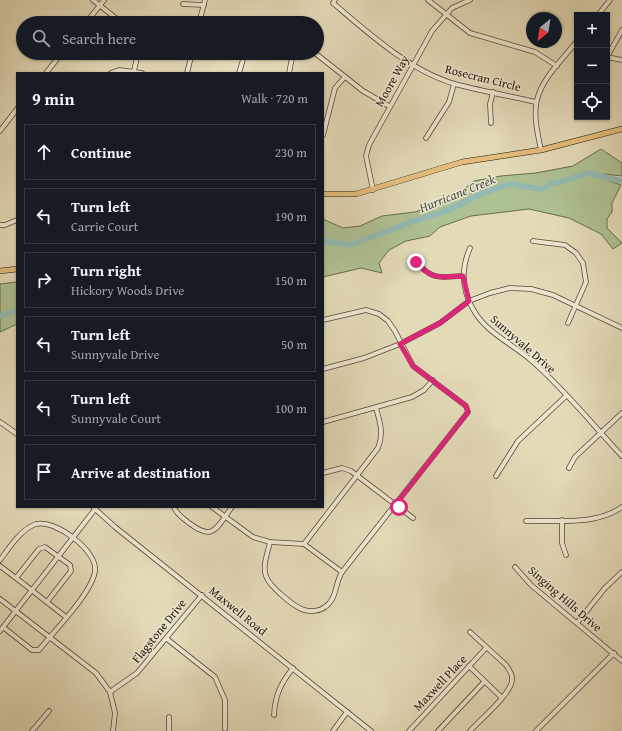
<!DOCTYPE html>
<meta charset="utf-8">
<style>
body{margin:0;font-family:"Gentium Book Plus",serif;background:#242831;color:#f1f3f6}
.controls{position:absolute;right:12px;top:12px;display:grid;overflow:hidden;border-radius:0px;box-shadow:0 1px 3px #0004}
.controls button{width:36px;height:36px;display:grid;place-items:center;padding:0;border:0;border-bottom:1px solid #363941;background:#171b24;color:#f1f3f6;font:20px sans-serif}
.compass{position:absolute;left:526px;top:12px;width:36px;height:36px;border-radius:50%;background:#171b24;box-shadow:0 1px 3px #0004;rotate:210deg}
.stop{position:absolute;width:12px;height:12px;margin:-9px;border:3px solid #db2777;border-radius:50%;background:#fff}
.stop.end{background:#db2777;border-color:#fff;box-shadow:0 1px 4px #0008}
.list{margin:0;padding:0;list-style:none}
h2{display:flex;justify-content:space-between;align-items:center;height:52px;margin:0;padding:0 16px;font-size:17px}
h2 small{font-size:13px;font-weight:400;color:#9ea1a6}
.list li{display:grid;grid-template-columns:26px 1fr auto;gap:12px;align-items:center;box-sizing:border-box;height:56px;margin:0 8px 8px;padding:0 8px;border:1px solid #363941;border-radius:0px}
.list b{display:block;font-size:15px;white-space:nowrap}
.list p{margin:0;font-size:13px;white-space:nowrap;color:#9ea1a6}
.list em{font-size:13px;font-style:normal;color:#9ea1a6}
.icon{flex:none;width:22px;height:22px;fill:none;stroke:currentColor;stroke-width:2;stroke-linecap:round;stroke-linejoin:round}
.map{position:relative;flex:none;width:622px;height:731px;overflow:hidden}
.search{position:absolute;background:#171b24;box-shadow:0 1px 3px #0004;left:16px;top:16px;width:308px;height:44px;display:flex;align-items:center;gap:10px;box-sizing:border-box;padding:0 14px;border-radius:22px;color:#9ea1a6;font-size:15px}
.panel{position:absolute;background:#171b24;box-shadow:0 1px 3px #0004;left:16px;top:72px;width:308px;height:436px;border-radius:0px}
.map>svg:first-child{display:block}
</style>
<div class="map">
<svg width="622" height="731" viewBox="0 0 622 731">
<rect width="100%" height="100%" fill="#e3dab8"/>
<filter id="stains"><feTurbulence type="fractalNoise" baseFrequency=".005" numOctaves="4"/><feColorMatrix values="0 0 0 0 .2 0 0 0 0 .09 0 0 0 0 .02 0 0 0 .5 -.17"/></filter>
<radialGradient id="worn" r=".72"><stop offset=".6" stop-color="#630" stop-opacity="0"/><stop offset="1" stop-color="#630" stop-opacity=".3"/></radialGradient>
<g fill="#aec193" stroke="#686c50">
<polygon points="601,149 622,163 622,176 604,174 605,179 621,185 612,203 612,212 607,219 607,228 622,243 613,249 601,234 569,218 529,209 471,216 440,227 430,236 406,241 389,250 379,263 382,273 361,268 323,277 323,219 343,228 360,226 382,216 415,212 452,199 474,181 501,176 536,173 573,166"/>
<polygon points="17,282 17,324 0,332 0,284"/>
</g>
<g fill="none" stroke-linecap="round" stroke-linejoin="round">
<g stroke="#95bab1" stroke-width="6">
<polyline points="323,241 350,245 414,221 446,211 483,193 509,184 540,189 547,187 550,183 557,183 587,173 622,181"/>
<polyline points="0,316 17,311"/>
</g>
<g stroke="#524837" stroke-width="5.5">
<g id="minor">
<polyline points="93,0 122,23"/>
<path d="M335 0 333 3C368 33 410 71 455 84 482 91 509 96 536 102"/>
<polyline points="428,0 470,33 535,52 557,66"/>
<polyline points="183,4 204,5"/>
<polyline points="598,15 610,0"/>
<polyline points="86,23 104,0"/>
<polyline points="199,23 205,0"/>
<polyline points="315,53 363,91 389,106"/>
<polyline points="607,57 622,30"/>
<polyline points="607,57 622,60"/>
<polyline points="134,71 138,53"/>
<polyline points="46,73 62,53"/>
<polyline points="111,73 119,70 142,73"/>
<polyline points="187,73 192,53"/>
<polyline points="239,73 245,53"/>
<polyline points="289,73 293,53"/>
<polyline points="491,123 490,104 493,92"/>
<polyline points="0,131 17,109"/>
<polyline points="323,135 335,88 344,78"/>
<polyline points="426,138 449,102 454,84"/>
<path d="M541 150C538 135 533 116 537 100 542 78 563 59 577 41"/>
<polyline points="373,190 366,156 369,145 432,31 452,8 470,0"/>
<polyline points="0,225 5,225 17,220"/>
<polyline points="533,241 565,245 576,253 583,263 586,282 568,323"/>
<path d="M470 248C460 271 462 293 476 314 489 334 514 345 532 361 564 389 593 425 622 456"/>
<path d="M416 262C434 281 438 277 463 276"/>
<polyline points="323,369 364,358 400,344 440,323 469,301 490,293 510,288 531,289 553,295 622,328"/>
<polyline points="0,422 17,434"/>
<polyline points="323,422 412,397 424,390 433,380"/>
<polyline points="569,468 575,457 622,413"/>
<polyline points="323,473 342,468 351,471 413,518"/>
<polyline points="496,476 518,441 566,396"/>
<polyline points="93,507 115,527 371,731"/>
<path d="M174 507C176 514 183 518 189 523 214 542 216 528 232 507"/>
<polyline points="212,507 253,537 270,542 304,544 342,572"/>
<polyline points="562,520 562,543 566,555"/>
<path d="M526 521C558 520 595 526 622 507"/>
<path d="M270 542C268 552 262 566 266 576 269 586 294 607 304 610 311 612 320 611 325 607 337 599 335 583 342 572L468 412 466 406 413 366 395 331 388 321 379 314 366 310 323 320"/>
<path d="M304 544 378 448C384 434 380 422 376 408"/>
<path d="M0 560C9 548 21 529 36 524 55 519 98 551 95 571 92 593 54 631 39 650H32L3 627"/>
<polyline points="0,566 16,578"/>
<polyline points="515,567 531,585 622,661"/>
<polyline points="0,599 96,673 110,692 115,713 113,731"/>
<path d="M47 602 71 571 70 565 45 547 39 549 16 578C33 591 49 604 66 617"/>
<polyline points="577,623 605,588 622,572"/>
<polyline points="0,631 96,508"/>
<path d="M470 632 506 665C509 670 513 674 512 680 512 693 479 721 470 731"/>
<polyline points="167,639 215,677 225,700 225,729"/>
<polyline points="469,666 501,697"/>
<polyline points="110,692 137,673 202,595"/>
<path d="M274 715C275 695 281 683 293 668"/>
<polyline points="169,717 169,731"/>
<polyline points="32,731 49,711"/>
<polyline points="333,731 347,712"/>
<polyline points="409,731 486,648"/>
<polyline points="438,731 484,682"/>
<polyline points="536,731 614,653"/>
</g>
</g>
<g stroke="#22180c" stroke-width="6">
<g id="major">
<polyline points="323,194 356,194 462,162 541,150 622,129"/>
<polyline points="0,271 17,269"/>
</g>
</g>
<use href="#minor" stroke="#ede7d1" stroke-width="4"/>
<use href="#major" stroke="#e2bd7c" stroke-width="5"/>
</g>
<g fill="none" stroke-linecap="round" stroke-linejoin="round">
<path stroke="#db2777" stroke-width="5" d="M399 507 396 504 468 412 466 406 413 366 400 344 440 323 469 301 463 276C438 277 434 281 416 262"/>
</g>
<g text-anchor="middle" stroke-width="3" stroke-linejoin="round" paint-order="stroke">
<g font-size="12" fill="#22180c" stroke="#ede7d1">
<text transform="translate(483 78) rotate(14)" y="4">Rosecran Circle</text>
<text transform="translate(392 81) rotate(-61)" y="4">Moore Way</text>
<text transform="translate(523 344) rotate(41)" y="4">Sunnyvale Drive</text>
<text transform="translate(565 599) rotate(41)" y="4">Singing Hills Drive</text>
<text transform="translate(238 611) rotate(39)" y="4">Maxwell Road</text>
<text transform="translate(159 631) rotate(-51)" y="4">Flagstone Drive</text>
<text transform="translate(440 683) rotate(-47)" y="4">Maxwell Place</text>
</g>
<g font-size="13" font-style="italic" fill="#4a5146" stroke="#ede7d1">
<text transform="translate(457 193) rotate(-22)" y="5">Hurricane Creek</text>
</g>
</g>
<rect width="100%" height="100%" filter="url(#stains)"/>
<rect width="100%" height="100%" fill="url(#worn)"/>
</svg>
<div class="controls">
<button>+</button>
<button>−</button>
<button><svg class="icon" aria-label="locate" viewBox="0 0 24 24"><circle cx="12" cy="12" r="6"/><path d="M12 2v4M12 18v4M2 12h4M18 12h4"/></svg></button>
</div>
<svg class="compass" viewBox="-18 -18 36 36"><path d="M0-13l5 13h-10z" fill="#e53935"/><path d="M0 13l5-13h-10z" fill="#9ea1a6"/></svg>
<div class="stop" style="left:399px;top:507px"></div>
<div class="stop end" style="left:416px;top:262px"></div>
<div class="search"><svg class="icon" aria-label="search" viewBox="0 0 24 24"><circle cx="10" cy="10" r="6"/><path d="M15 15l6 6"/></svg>Search here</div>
<section class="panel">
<h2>9 min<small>Walk · 720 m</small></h2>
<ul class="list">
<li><svg class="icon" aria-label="ahead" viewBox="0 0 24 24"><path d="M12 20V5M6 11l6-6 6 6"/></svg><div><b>Continue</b></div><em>230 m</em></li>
<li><svg class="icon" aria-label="left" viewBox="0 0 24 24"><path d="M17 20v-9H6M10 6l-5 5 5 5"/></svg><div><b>Turn left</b><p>Carrie Court</p></div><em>190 m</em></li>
<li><svg class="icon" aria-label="right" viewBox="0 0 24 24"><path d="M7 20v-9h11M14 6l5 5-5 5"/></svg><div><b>Turn right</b><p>Hickory Woods Drive</p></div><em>150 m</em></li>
<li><svg class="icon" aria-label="left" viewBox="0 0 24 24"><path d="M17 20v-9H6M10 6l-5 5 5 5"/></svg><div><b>Turn left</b><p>Sunnyvale Drive</p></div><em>50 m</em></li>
<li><svg class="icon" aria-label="left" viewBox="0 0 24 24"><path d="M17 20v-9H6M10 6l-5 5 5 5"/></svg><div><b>Turn left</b><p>Sunnyvale Court</p></div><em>100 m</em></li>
<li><svg class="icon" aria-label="arrive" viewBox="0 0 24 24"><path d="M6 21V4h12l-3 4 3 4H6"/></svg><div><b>Arrive at destination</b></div></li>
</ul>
</section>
</div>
